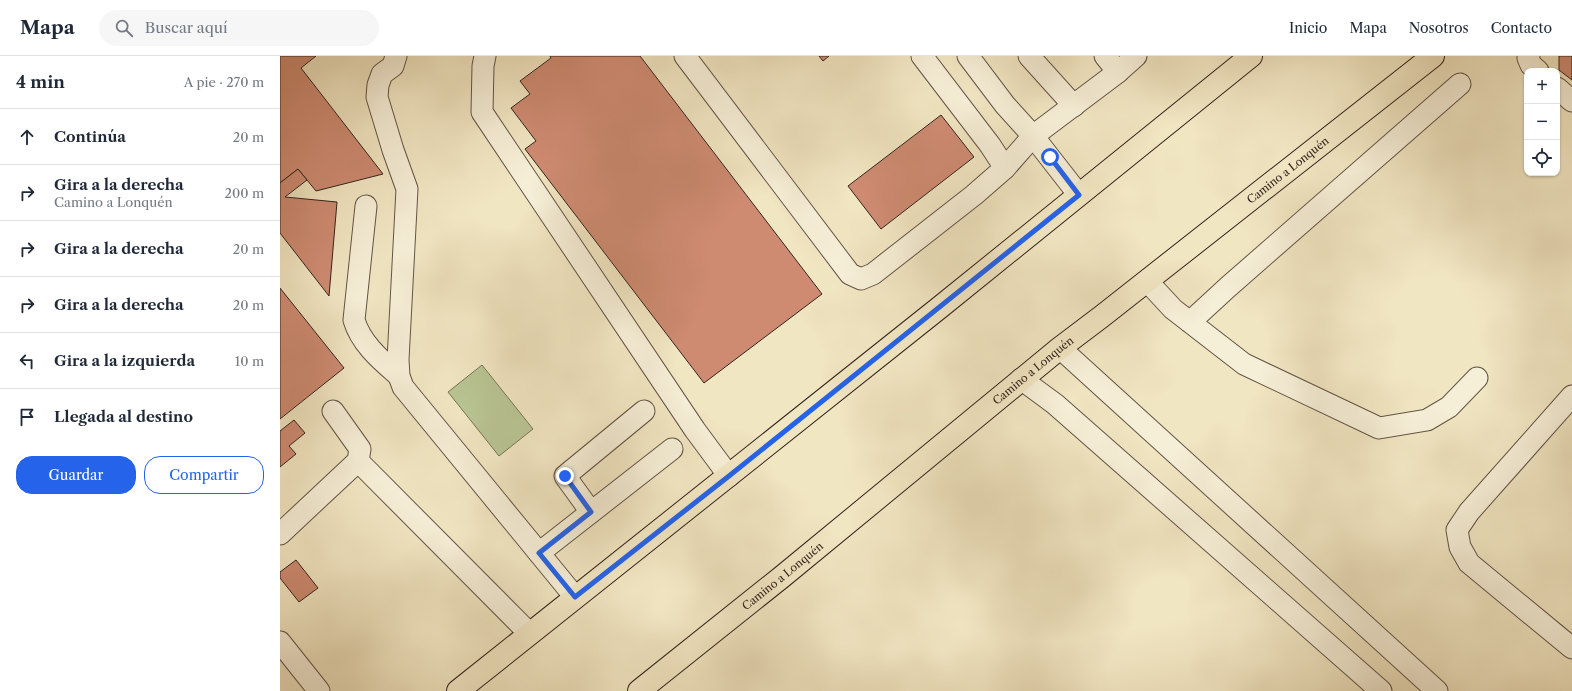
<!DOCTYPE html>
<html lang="es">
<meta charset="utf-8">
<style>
body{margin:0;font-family:"Libre Caslon Text",serif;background:#f6f6f7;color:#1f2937}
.controls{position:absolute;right:12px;top:12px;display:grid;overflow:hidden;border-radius:8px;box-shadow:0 1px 3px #0004}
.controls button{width:36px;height:36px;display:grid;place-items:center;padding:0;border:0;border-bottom:1px solid #e0e1e3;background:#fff;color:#1f2937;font:20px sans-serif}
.stop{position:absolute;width:12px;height:12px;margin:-9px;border:3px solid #2563eb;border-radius:50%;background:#fff}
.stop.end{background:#2563eb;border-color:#fff;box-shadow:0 1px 4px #0008}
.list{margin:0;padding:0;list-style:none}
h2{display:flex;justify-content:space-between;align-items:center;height:52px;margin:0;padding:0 16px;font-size:17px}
h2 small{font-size:13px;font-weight:400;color:#747a83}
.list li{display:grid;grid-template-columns:26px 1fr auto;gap:12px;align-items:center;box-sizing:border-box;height:56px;padding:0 16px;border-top:1px solid #e0e1e3}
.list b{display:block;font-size:15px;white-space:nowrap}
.list p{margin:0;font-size:13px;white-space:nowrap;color:#747a83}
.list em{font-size:13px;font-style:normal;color:#747a83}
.actions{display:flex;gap:8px;padding:12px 16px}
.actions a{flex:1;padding:9px 0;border:1px solid #2563eb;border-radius:16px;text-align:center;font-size:14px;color:#2563eb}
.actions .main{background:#2563eb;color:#fff}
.icon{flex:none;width:22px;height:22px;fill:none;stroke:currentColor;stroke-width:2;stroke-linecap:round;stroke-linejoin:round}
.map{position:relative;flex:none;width:1292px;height:635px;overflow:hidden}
header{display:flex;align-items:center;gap:24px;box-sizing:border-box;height:56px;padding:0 20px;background:#fff;border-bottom:1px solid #e0e1e3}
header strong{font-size:19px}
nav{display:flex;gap:22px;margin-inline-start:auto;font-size:14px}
.search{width:280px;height:36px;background:#f6f6f7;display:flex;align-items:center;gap:10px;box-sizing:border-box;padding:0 14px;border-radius:22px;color:#747a83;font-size:15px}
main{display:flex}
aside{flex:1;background:#fff}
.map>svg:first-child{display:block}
</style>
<header>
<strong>Mapa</strong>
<div class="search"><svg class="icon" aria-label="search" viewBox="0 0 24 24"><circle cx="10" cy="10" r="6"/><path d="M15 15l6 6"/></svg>Buscar aquí</div>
<nav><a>Inicio</a><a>Mapa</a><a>Nosotros</a><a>Contacto</a></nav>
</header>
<main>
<aside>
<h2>4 min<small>A pie · 270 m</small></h2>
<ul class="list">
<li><svg class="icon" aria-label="ahead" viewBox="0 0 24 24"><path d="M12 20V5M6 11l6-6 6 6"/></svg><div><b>Continúa</b></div><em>20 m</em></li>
<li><svg class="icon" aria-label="right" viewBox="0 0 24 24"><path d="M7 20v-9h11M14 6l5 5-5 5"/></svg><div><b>Gira a la derecha</b><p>Camino a Lonquén</p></div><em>200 m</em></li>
<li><svg class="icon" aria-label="right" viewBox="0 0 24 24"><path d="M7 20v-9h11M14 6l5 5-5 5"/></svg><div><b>Gira a la derecha</b></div><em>20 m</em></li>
<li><svg class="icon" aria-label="right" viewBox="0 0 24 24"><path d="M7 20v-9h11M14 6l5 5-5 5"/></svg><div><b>Gira a la derecha</b></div><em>20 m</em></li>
<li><svg class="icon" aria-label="left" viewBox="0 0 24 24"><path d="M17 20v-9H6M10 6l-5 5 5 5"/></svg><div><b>Gira a la izquierda</b></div><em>10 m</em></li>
<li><svg class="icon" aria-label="arrive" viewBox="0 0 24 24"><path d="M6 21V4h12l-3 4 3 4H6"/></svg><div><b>Llegada al destino</b></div></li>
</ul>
<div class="actions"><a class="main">Guardar</a><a>Compartir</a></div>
</aside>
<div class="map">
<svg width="1292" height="635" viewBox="0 0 1292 635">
<rect width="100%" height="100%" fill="#f1e6c2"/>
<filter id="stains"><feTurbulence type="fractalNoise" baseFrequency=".005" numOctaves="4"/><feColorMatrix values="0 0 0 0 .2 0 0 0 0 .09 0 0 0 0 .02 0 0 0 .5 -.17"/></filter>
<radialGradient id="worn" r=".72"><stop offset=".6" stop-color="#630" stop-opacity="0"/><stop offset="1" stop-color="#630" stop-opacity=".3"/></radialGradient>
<polygon fill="#b9c594" stroke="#767459" points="202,309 253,373 219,400 168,336"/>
<g fill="#ce8b72" stroke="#34241e">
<polygon points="0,0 36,0 21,12 103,118 36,135 18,113 0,127"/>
<polygon points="270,0 360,0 542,238 424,327 245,93 256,85 231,52 250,38 240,25 271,2"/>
<polygon points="539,0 549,0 543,5"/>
<polygon points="1279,0 1292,0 1292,24 1279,14"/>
<polygon points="661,59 694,101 601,173 568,130"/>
<polygon points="18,113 27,124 5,141 57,146 49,240 0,177 0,127"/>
<polygon points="0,232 64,312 0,363"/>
<polygon points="14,364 25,377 9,390 16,398 0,411 0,375"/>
<polygon points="16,504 38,532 19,546 0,522 0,516"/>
</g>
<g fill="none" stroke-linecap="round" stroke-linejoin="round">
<g stroke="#635447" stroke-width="23">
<g id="minor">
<polyline points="116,0 113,10 102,18 98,29 97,41 113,94 127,133 118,304 119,320 123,331 295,541"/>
<polyline points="205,0 203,10 202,56 415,374 449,420"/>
<polyline points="405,0 570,218 581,223 593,218 694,139 725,112 710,89 642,0"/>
<polyline points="688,0 725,49 753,80 799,139"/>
<polyline points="749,0 794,50"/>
<polyline points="825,0 838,16"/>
<polyline points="1249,0 1248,2 1251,9 1258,15"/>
<polyline points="1277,32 1292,45"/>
<polyline points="725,112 753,80 838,16 856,0"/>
<path d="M86 150 74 264C81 288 102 305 119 320"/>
<polyline points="867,225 893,253 964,308 1099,372 1147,364 1169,351 1197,322"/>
<polyline points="910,266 948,231 1180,28"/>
<polyline points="780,292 1157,635"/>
<polyline points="741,323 775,348 1101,635"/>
<polyline points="1292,340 1189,456 1177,474 1180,491 1189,507 1292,592"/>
<polyline points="78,405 249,577"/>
<polyline points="311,456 285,420 364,355"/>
<polyline points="0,478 78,405 80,393 53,355"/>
<polyline points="259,497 392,393"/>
<polyline points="0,586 39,635"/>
</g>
</g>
<g stroke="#34241e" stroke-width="24">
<g id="major">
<polyline points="178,635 659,252 971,0"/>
<path id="s1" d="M359 635 503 520 780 292 821 261 1153 0"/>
</g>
</g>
<use href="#minor" stroke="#f6efd7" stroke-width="21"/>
<use href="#major" stroke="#f1e6c2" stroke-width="22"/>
</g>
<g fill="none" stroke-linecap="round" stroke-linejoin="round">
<polyline stroke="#2563eb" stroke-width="5" points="285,420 311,456 259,497 295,541 449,420 799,139 770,101"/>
</g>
<g text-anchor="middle" stroke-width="3.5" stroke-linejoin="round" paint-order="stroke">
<g font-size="11" fill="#34241e" stroke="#f6efd7">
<text dy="4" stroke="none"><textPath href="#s1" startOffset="832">Camino a Lonquén</textPath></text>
<text dy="4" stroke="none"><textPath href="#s1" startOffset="508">Camino a Lonquén</textPath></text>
<text dy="4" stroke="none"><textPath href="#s1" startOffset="184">Camino a Lonquén</textPath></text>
</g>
</g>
<rect width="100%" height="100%" filter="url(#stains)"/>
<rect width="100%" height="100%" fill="url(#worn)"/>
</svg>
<div class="controls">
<button>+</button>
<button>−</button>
<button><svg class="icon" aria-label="locate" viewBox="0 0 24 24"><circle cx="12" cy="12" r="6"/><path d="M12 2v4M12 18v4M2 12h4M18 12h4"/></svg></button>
</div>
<div class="stop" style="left:770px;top:101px"></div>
<div class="stop end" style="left:285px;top:420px"></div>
</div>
</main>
